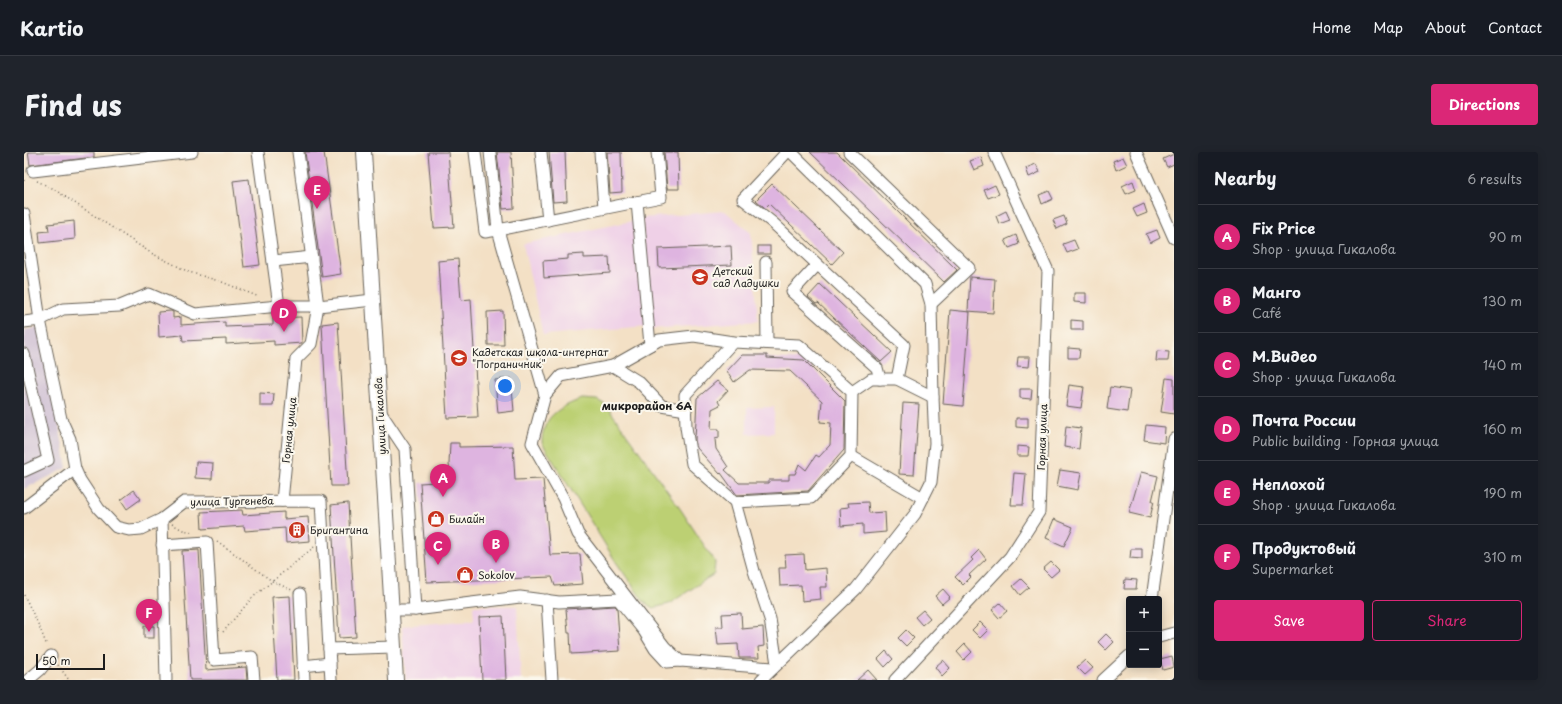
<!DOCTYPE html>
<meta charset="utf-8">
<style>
body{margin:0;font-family:"Playpen Sans",sans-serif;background:#20242c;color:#f1f3f6}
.controls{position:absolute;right:12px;bottom:12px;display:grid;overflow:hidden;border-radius:4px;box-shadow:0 2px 10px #0003}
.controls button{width:36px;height:36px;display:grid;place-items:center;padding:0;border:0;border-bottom:1px solid #363941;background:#171b24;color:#f1f3f6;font:20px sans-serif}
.scale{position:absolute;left:12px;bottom:10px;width:69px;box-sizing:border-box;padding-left:4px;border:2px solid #1c1c1c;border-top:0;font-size:11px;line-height:14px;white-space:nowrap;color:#1c1c1c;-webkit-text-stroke:3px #fbf7ec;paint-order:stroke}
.you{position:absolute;left:481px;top:234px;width:14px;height:14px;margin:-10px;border:3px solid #fff;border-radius:50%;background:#1a73e8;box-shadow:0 0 0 6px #1a73e833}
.badge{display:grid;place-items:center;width:26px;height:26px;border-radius:50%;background:#db2777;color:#fff;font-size:13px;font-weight:700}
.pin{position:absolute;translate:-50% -33px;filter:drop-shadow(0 1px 2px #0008)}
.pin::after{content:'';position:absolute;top:21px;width:14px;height:12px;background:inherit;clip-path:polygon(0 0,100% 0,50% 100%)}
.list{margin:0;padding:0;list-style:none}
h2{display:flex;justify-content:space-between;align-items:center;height:52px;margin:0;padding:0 16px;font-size:17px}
h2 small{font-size:13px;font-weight:400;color:#9ea1a6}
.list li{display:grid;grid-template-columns:26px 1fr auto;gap:12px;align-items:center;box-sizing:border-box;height:64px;padding:0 16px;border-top:1px solid #363941}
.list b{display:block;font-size:15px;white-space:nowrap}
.list p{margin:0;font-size:13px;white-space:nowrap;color:#9ea1a6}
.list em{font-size:13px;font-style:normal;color:#9ea1a6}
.actions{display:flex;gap:8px;padding:12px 16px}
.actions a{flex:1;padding:9px 0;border:1px solid #db2777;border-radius:4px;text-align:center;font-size:14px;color:#db2777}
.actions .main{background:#db2777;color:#fff}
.map{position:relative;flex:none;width:1150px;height:528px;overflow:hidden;border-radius:4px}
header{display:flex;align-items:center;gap:24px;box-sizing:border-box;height:56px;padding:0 20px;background:#171b24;border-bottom:1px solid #363941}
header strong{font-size:19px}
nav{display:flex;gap:22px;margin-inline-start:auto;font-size:14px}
.intro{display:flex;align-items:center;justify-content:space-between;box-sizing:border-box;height:96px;padding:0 24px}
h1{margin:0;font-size:28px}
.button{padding:10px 18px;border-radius:4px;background:#db2777;color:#fff;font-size:14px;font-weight:700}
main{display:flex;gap:24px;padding:0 24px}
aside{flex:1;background:#171b24;border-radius:4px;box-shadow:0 2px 10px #0003}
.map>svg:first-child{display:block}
</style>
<header>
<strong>Kartio</strong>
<nav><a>Home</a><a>Map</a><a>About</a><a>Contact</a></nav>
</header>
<div class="intro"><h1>Find us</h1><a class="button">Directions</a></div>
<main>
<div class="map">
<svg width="1150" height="528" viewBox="0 0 1150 528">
<rect width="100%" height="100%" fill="#fbf7ec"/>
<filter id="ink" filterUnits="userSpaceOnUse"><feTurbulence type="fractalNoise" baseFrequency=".025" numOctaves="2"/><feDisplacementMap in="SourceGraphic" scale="8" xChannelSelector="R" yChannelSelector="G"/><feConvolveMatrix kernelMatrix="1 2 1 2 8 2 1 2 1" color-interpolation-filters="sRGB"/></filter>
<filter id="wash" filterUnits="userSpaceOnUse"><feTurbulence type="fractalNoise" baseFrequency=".012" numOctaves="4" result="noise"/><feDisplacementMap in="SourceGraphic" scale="16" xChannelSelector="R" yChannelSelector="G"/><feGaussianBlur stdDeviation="0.9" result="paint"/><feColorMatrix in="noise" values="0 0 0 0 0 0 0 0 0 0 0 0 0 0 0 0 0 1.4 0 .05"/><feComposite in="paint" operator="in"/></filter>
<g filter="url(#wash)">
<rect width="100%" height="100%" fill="#f3e0c5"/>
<g fill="#efd0e7">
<polygon points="701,59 727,81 734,169 625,177 618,66"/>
<polygon points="613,68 623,174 519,183 499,92"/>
<polygon points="750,255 750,281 723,282 723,256"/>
<polygon points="449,454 493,454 497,528 382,528 378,474 450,468"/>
</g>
<polygon fill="#cdbed3" points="17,175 43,316 0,337 0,178"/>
<path fill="#bcd073" stroke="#6c7648" d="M558 247 573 248 582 253 657 358 691 410 690 422 645 452 629 456 620 450 592 410 518 291C518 265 535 255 558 247Z"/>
<g id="blocks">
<g fill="#deb4e0">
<polygon points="4,0 70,0 70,5 6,13"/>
<polygon points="281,0 300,0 317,122 298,125"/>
<polygon points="404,0 424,0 430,75 410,76"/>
<polygon points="473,0 487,0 490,56 479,57"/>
<polygon points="525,0 541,0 543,49 529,50"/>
<polygon points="583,0 597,0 598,40 586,41"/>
<polygon points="640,0 654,0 655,37 643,37"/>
<polygon points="786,0 813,0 933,118 920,130"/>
<polygon points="1150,2 1150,12 1143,15 1139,7"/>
<polygon points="957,5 960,14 950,18 946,9"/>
<polygon points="1099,5 1103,13 1092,18 1089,9"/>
<polygon points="1012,12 1016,20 1005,25 1002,16"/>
<polygon points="225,27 236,113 220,115 209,29"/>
<polygon points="1109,29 1112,38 1102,42 1098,34"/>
<polygon points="748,32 819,100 808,112 745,52 741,56 732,48"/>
<polygon points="971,33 975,42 964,46 960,38"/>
<polygon points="1025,39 1029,47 1018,52 1015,43"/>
<polygon points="1120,52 1123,61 1113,65 1109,57"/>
<polygon points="982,59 986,68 975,72 972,64"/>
<polygon points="1040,64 1043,72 1033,77 1029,68"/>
<polygon points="50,69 51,87 16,91 15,80 25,79 24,72"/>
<polygon points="1133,78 1136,86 1126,91 1122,82"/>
<polygon points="992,83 995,92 985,96 981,88"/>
<polygon points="1050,88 1054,97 1043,101 1039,92"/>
<polygon points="707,94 708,113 635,116 634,97"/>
<rect x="734" y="94" width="12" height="8"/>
<polygon points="560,102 560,106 585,105 586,121 520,126 519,109 544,107 544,103"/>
<polygon points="434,107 437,148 447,147 454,265 423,266 414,109"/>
<polygon points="946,125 971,127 969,161 944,159"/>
<polygon points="796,132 868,200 857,210 794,151 792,152 784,145"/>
<polygon points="1050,141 1062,141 1062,151 1050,150"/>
<polygon points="926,158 946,160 939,254 919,252"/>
<polygon points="147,159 149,160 149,166 157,165 157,173 201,170 201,175 249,173 249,166 277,165 278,191 250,193 250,189 202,192 202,187 159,189 158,183 135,185 134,160"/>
<polygon points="479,159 480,193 464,193 463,160"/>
<polygon points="1047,168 1059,169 1059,178 1047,178"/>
<polygon points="314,170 324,334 307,334 298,172"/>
<polygon points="1044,196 1056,197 1055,206 1044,206"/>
<polygon points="1133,199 1145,200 1144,209 1132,209"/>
<polygon points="718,203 743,203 743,206 780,208 821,249 820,298 784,339 713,343 697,321 696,322 673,296 671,288 673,246 693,229 704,238 694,249 696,253 688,257 687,277 695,277 695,286 691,287 692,297 704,315 701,318 715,331 745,331 745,328 765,328 765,322 771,322 775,312 782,318 792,303 795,305 806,293 807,271 796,270 798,249 766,219 726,218 710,230 703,219"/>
<polygon points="994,205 1006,205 1005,215 993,214"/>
<polygon points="487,226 490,259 474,261 471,228"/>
<polygon points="1142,226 1150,227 1150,262 1137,260"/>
<polygon points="1045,233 1060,235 1057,256 1042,254"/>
<polygon points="1086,235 1106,238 1103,260 1083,257"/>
<polygon points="996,237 1008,237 1007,247 996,246"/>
<polygon points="236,241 250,242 249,254 236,254"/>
<polygon points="879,251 895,252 890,323 875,322"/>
<polygon points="992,266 1004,266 1004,276 992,275"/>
<polygon points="1122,273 1141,275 1140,291 1120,288"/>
<polygon points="1042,274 1057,276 1055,297 1040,295"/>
<polygon points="426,291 435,291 435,295 489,294 491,328 519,327 526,403 556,402 559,432 531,434 528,425 403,430 396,331 427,329 425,312"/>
<polygon points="993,294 1005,295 1004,304 993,304"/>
<polygon points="172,310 189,311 188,327 171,326"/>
<polygon points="1036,318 1057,321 1054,338 1033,334"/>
<polygon points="1117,320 1134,324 1128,349 1130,349 1126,366 1105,361"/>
<polygon points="990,321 1002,322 999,353 987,353"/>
<polygon points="110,338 117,347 103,357 97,348"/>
<polygon points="844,350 845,361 861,360 862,380 839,382 839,372 817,374 816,356 825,355 824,351"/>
<polygon points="324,351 332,485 315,486 307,353"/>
<polygon points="218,358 219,363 260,360 260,367 284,365 286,389 262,391 261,376 221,379 220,374 178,377 177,360"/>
<polygon points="1030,367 1049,375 1040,394 1022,386"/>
<polygon points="1107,397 1118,397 1118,407 1106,406"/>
<polygon points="175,398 182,518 222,515 223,528 166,528 158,399"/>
<polygon points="955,398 962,407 945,423 947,425 939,433 931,425 949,408 947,406"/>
<polygon points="780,402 781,418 802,416 803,435 796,435 797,447 778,449 777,433 756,434 755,416 762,416 761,403"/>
<polygon points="1027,410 1035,418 1027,425 1019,417"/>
<polygon points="997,427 1005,435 996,443 989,434"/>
<polygon points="1101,427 1113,428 1112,437 1100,437"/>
<polygon points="919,437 926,445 918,452 911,444"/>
<polygon points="266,444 270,528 253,528 248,445"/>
<polygon points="976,451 983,459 975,466 968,458"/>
<polygon points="591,454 593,456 596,499 547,502 546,481 544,481 542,457"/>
<polygon points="899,458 906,466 898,473 891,465"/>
<polygon points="717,461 718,477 739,475 740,494 734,495 735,506 715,506 714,492 694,493 692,475 699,475 698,462"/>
<polygon points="479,464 482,528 458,528 455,465"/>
<polygon points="956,470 964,478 956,486 948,478"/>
<rect x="120" y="474" width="10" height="12"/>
<polygon points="882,478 890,486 882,494 874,486"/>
<polygon points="1082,482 1090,490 1082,498 1074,490"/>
<polygon points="941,492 948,500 940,508 933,500"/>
<polygon points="862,499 869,507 861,515 854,507"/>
<polygon points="1148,504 1150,515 1139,518 1136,507"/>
<polygon points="919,508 926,516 918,524 911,515"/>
<polygon points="1061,508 1069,516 1061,523 1053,515"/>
<polygon points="844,518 853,528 833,528"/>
</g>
</g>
</g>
<g filter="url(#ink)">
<use href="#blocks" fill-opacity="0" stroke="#676157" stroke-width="1"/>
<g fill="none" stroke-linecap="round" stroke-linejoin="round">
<g stroke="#676157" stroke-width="13">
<g id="minor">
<polyline points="234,0 255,154"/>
<polyline points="451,0 461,80 474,78 521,243 508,291 539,346 554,382 641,495 656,509"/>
<polyline points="466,0 474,78 637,45 633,0"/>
<polyline points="517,0 524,68"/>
<polyline points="576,0 580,56"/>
<polyline points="763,0 719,47 749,71 880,193 873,227"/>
<polyline points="825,0 945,116 907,152"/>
<polyline points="1112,0 1150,86"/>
<polyline points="9,19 168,0"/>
<polyline points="613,50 626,193"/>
<polyline points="0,62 16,168 37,267 46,287 51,317 56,328 75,357 92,375 105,378 117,377 138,367 160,350 297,349 305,497 370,495"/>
<polyline points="249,109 288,105"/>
<polyline points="742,110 743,191"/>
<polyline points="793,113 768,140 853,216 856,227"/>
<polyline points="0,170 16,168 39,157 96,154 125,142 171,162 255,154 294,154 349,148"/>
<polyline points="0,202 24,308 0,319"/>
<polyline points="589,214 635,188 670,184 709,190"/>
<polyline points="828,240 847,227 873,227 909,245"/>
<polyline points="521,243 537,224 589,214 615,230 638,254 662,258"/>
<polyline points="355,258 381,297 391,458"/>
<polyline points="827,304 899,346"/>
<polyline points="258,349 272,207 287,192 294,154 274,0"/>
<polyline points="711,350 787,346 827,304 828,240 775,193 709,190 661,243 662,275 668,312 711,350 730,419 746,467 753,512"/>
<polyline points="0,356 51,317"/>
<polyline points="138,367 142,528"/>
<polyline points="138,393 183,390 190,508 228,505 230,528"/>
<polyline points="276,442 280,528"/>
<polyline points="1128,447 1150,287"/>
<polyline points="523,448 528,528"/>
<polyline points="369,458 391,458 496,445 535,450 594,447 620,479 631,497 643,510 656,509 749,516"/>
<polyline points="1135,485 1150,481"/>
<polyline points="305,497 307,528"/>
<polyline points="279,514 306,511"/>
<polyline points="4,528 16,518 27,504"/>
<polyline points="737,528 832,437 891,362 907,330 911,291 909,245 907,152 901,132 767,0"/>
<polyline points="871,528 986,405 1015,360 1024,119 970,0"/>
<polyline points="1079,528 1105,504"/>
</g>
</g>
<g stroke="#676157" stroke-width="16">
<polyline id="major" points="340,0 372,528"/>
</g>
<g stroke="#676157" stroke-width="1.5" stroke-dasharray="1 3" stroke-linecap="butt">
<polyline points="0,28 0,31"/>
<polyline points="13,29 28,36 127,101 165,120 198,130 235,145"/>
<polyline points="148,372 159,378 169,380"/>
<polyline points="193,389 248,429 268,438"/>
<polyline points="0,443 15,474 23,494"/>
<polyline points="199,480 228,446 290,395"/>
<polyline points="34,513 45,528"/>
</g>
<use href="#minor" stroke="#fff" stroke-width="11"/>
<use href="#major" stroke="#fff" stroke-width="14"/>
</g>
</g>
<defs>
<g id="school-disc" transform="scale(0.9)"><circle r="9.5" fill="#c8321e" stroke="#fbf7ec"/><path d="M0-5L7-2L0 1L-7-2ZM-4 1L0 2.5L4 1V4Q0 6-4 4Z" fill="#fff"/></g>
<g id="shop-disc" transform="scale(0.9)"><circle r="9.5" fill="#c8321e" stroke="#fbf7ec"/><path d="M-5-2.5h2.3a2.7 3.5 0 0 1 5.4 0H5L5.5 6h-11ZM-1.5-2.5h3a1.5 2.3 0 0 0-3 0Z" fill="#fff"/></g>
<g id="building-disc" transform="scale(0.9)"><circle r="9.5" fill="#c8321e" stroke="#fbf7ec"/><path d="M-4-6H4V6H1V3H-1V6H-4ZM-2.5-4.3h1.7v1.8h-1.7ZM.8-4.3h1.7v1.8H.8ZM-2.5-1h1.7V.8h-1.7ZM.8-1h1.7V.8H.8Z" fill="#fff"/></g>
</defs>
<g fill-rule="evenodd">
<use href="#school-disc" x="676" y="125"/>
<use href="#school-disc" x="435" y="206"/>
<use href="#shop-disc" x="412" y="367"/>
<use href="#building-disc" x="273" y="378"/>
<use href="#shop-disc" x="441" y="423"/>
</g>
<g text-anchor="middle" stroke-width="4" stroke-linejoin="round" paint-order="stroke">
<g font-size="10" fill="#1c1c1c" stroke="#fbf7ec" text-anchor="start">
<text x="689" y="123">Детский<tspan x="689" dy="12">сад Ладушки</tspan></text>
<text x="448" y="204">Кадетская школа-интернат<tspan x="448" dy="12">"Пограничник"</tspan></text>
<text x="425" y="371">Билайн</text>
<text x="286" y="382">Бригантина</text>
<text x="454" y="427">Sokolov</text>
</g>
<g font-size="10" fill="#1c1c1c" stroke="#fbf7ec">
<text transform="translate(356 264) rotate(-93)" y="4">улица Гикалова</text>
<text transform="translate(265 278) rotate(-84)" y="4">Горная улица</text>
<text transform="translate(1018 285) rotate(-88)" y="4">Горная улица</text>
<text transform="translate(208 349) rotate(-1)" y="4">улица Тургенева</text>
</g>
<g font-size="11" font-weight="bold" fill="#1c1c1c" stroke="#fbf7ec">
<text x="623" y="258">микрорайон 6А</text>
</g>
</g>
</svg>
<div class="controls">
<button>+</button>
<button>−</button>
</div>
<div class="scale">50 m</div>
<div class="you"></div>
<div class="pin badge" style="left:419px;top:345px">A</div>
<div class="pin badge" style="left:472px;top:411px">B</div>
<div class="pin badge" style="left:414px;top:413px">C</div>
<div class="pin badge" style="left:260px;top:180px">D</div>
<div class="pin badge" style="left:293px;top:57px">E</div>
<div class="pin badge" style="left:125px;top:480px">F</div>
</div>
<aside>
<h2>Nearby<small>6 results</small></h2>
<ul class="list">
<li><span class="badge">A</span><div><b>Fix Price</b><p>Shop · улица Гикалова</p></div><em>90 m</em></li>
<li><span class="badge">B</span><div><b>Манго</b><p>Café</p></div><em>130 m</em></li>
<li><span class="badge">C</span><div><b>М.Видео</b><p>Shop · улица Гикалова</p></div><em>140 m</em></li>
<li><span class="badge">D</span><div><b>Почта России</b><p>Public building · Горная улица</p></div><em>160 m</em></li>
<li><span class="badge">E</span><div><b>Неплохой</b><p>Shop · улица Гикалова</p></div><em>190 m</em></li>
<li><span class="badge">F</span><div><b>Продуктовый</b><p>Supermarket</p></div><em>310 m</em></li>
</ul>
<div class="actions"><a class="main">Save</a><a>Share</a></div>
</aside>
</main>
